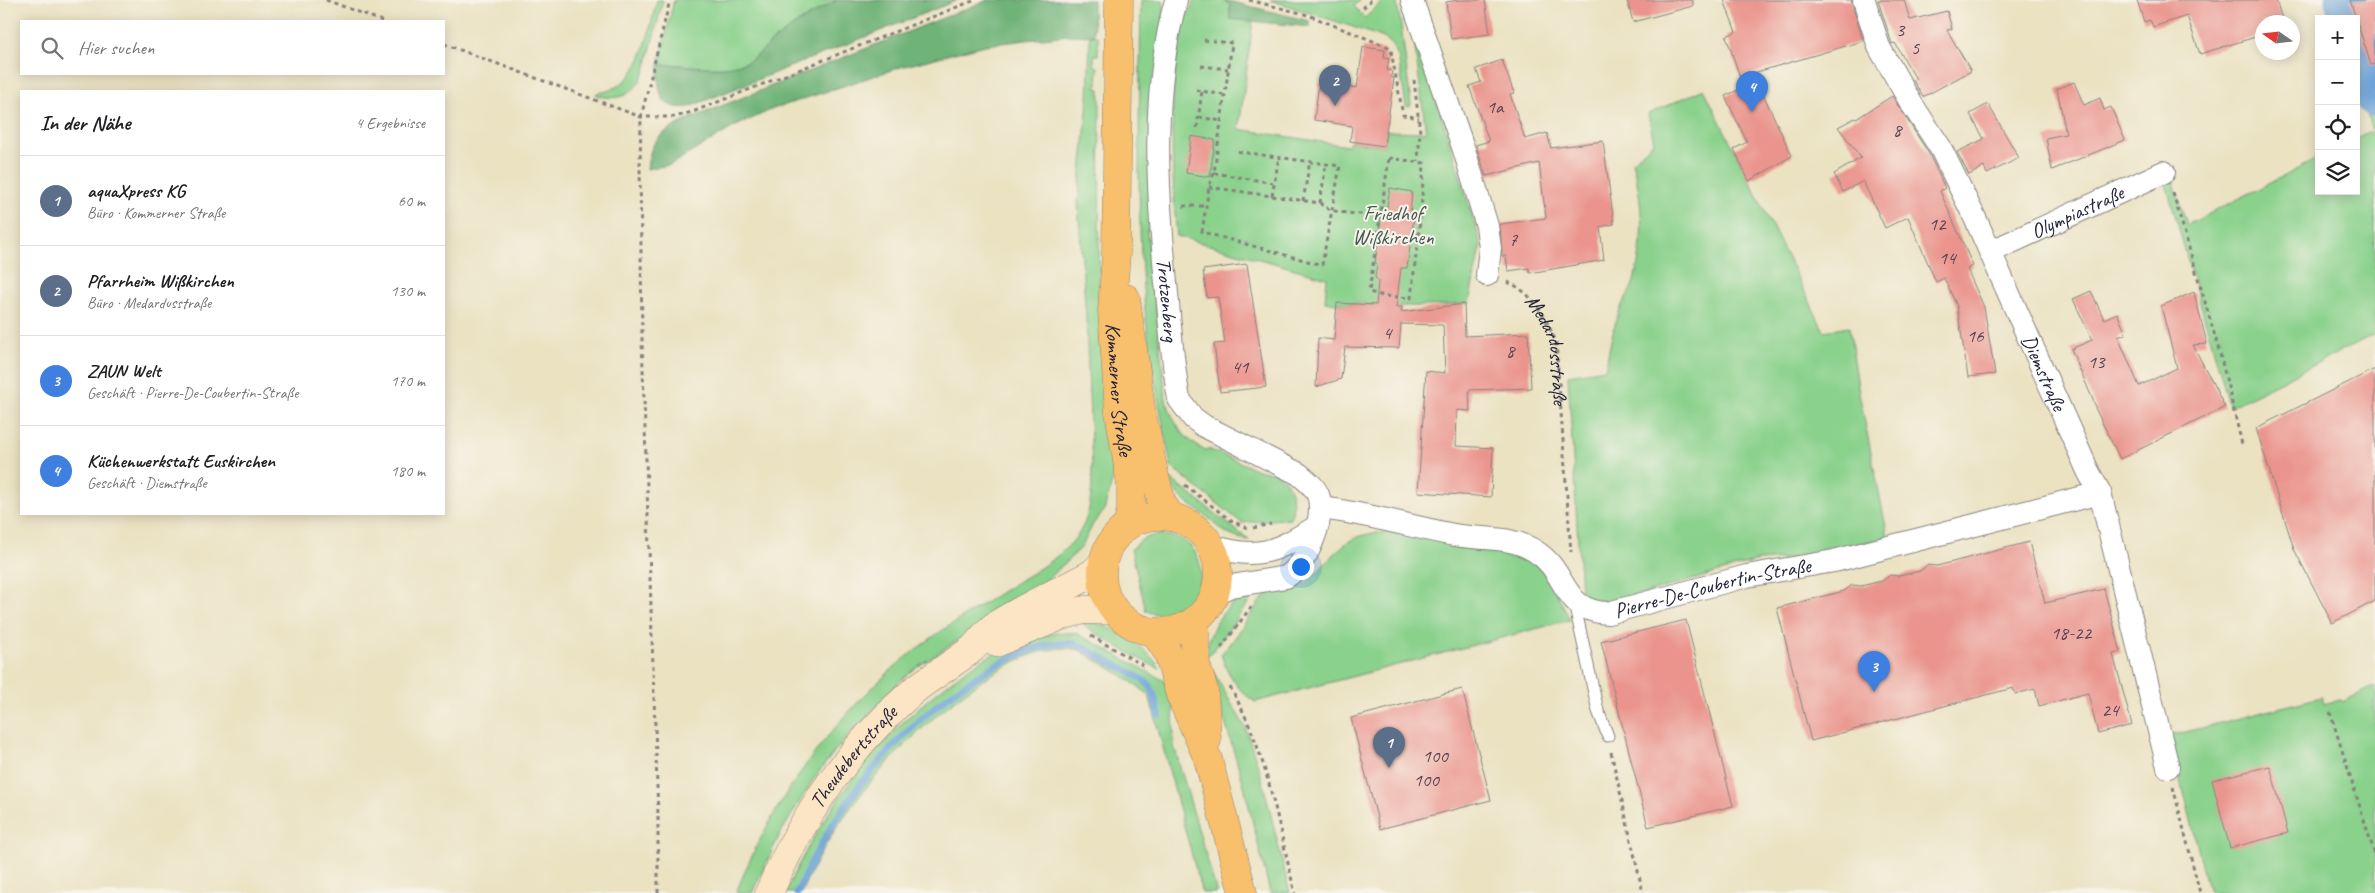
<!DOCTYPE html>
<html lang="de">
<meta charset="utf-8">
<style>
body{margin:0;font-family:Caveat,sans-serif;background:#f2f2f2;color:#202124}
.controls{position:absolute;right:15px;top:15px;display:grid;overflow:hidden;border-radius:0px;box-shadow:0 2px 12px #0003}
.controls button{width:45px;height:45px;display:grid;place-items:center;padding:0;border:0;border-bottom:1px solid #e0e0e0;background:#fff;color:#202124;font:25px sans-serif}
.compass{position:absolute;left:2255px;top:15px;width:45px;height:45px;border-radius:50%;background:#fff;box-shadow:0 2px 12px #0003;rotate:284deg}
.you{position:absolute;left:1300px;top:566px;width:18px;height:18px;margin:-12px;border:4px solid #fff;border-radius:50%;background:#1a73e8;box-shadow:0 0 0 8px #1a73e833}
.badge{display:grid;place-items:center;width:32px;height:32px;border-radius:50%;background:#c8321e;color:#fff;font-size:16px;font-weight:700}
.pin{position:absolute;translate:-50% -41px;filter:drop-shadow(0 1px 2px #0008)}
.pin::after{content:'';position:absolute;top:26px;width:18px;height:15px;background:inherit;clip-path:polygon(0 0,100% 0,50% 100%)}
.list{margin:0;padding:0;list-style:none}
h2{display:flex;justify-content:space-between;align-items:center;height:65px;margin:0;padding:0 20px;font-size:21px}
h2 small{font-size:16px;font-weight:400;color:#757577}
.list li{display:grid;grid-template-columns:32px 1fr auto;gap:15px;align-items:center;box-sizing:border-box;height:90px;padding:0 20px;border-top:1px solid #e0e0e0}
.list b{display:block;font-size:19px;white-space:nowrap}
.list p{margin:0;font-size:16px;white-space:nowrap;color:#757577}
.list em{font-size:16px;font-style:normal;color:#757577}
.icon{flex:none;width:28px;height:28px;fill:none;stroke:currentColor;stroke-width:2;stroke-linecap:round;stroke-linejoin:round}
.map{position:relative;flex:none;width:2375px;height:893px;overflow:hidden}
.search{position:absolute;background:#fff;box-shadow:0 2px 12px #0003;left:20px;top:20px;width:425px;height:55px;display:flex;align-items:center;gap:12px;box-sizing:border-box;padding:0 18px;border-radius:0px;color:#757577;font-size:19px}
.panel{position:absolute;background:#fff;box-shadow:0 2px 12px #0003;left:20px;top:90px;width:425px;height:425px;border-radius:0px}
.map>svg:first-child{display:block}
</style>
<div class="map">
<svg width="2375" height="893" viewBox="0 0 2375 893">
<rect width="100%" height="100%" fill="#f7f3e8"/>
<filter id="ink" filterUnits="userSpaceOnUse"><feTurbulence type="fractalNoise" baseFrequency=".02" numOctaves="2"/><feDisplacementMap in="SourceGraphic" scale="10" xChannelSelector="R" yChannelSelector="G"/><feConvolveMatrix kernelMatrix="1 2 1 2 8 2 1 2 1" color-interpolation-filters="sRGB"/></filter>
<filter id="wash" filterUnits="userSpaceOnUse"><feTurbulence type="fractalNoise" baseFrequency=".0096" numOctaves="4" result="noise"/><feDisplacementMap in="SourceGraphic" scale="20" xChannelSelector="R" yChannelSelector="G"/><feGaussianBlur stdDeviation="1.12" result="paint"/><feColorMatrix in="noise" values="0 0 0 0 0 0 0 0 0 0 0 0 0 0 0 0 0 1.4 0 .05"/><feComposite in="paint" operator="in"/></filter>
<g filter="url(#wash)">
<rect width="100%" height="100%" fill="#ebe2c2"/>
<g fill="#8ad18c" stroke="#567a64">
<path d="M657 0H663L645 71C634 95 621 102 596 95L597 93C642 88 647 37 657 0Z"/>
<path d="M674 0H837C815 12 794 24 774 40 763 49 756 60 741 64 714 72 686 63 659 65Z"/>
<path d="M1141 0H1163L1164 7 1154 229 1147 230 1166 400C1174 423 1182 438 1204 450L1208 449C1225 455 1241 463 1258 470 1263 472 1268 471 1273 472 1291 477 1296 503 1291 518L1242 523 1171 467C1160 408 1147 348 1143 288 1136 192 1140 96 1141 0Z"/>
<path d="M1196 0H1224L1230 6V19L1253 21 1239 129 1348 146 1350 141 1384 146 1386 131 1426 132 1413 32 1416 33 1481 244 1469 303C1421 309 1374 305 1325 302L1327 278 1177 236C1172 186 1164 37 1196 0Z"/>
<polygon points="1270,0 1360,0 1354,6 1365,18 1384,0 1396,0 1401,25 1411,105 1409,107 1406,106 1398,56 1390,43 1384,38 1350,26"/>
<polygon points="2334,0 2350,0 2375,78 2375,334 2230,407 2164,177 2171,173 2187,225 2319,158 2319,191 2356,191 2356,139 2372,131 2356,77 2356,19 2339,19"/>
<path d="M1090 36H1098V55H1094V66L1098 67 1097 89H1100L1099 299 1113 479 1104 511 1093 524 1081 548 1039 587 917 667 900 681 834 752 813 780 780 834 752 893H736C769 808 822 733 890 671 927 637 972 612 1014 584 1037 570 1067 554 1081 530 1091 512 1092 491 1092 471L1086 318 1078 203 1088 102Z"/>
<path d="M1704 89 1824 331 1849 327 1859 393 1888 537 1798 558 1758 561 1618 601C1604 603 1593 601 1581 593L1568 375 1605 369C1610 348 1613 324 1622 305 1627 295 1633 288 1635 277 1645 240 1643 199 1632 162L1654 142 1648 114Z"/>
<path d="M1168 479 1172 480 1249 540C1225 537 1223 529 1206 516 1190 504 1177 498 1168 479Z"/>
<path d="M1388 532 1482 551 1508 552 1525 555 1546 571 1570 620 1255 702C1238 691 1227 674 1221 654 1239 637 1248 614 1265 596 1274 587 1290 592 1301 586 1307 583 1313 576 1318 571 1344 545 1347 534 1388 532Z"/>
<path d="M1155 535C1227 530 1206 635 1146 611L1131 549 1143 539Z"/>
<path d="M1252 594 1249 602 1213 651 1207 656C1207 629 1225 602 1252 594Z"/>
<path d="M1090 622C1118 627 1144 645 1160 668 1152 668 1089 630 1082 623Z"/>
<path d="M1054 633H1076L1165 681 1173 701 1174 746 1217 893H1202L1149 695C1131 680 1112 669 1092 658 1087 655 1081 650 1075 649 1005 638 893 750 855 802 833 830 816 860 801 893H785C821 814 871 744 940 690 958 675 979 660 1000 651 1017 643 1036 639 1054 633Z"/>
<polygon points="1209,670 1213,671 1246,729 1261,775 1290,893 1270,893 1243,782"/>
<polygon points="2375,686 2375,893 2209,893 2170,736 2321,697 2323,704 2340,699 2342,702"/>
</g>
<g fill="#6fb378" stroke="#486a5a">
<path d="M837 0H958L689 107C657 111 658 89 659 65 686 63 714 72 741 64 756 60 763 49 774 40 794 24 815 12 837 0Z"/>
<path d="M988 0H1093L1094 36 1068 35 985 45 901 67 773 109 734 127 670 165 647 169C650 136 664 132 691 118Z"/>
<polygon points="1224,0 1310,21 1310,27 1230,19 1230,6"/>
</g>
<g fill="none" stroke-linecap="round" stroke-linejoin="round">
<path stroke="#6aa1d8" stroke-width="7" d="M797 893C838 799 908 714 998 664 1020 653 1049 640 1074 644 1084 646 1095 655 1104 659 1114 664 1144 678 1150 686 1155 693 1156 707 1159 715"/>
<g stroke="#6aa1d8" stroke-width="41">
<polyline points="2345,0 2351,19"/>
<polyline points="2356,37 2375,97"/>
</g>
</g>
<g id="blocks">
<g fill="#ea948d">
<polygon points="1458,0 1485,0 1490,34 1451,39 1446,2"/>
<polygon points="1627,0 1693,0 1693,6 1633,22"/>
<polygon points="1724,0 1851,0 1863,41 1740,77 1726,36 1736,32"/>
<polygon points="1878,0 1904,0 1910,20 1947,11 1952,29 1947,30 1971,71 1923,97 1913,80 1916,79 1895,43 1892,44"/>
<polygon points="2137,0 2276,0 2283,22 2262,22 2262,35 2200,54 2187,16 2153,27 2150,20 2144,22"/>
<polygon points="2350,0 2375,0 2375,64 2371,65"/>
<polygon points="1363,47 1385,50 1384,58 1389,59 1387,70 1392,71 1391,77 1394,78 1384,146 1350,141 1352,126 1314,120 1319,83 1357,88"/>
<polygon points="1502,60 1514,93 1510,94 1525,139 1547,133 1551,148 1603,141 1614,224 1600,227 1604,260 1530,273 1529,268 1508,271 1506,256 1502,256 1500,224 1546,218 1539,163 1486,176 1476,145 1489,141 1469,86 1481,82 1476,69"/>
<polygon points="1757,81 1792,156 1749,181 1734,149 1747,142 1725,96"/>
<polygon points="2074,82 2084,105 2100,98 2104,110 2111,107 2125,140 2052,170 2046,138 2066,134 2057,89"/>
<polygon points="1892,96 1929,154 1945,188 1940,191 1973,266 1967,269 1984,307 1995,374 1968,377 1957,306 1944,278 1936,282 1908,217 1885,228 1863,181 1843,192 1834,174 1861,158 1838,127 1855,118 1856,119"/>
<polygon points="1988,104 2019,158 1987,174 1984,167 1969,175 1957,152 1984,139 1970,114"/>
<polygon points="1191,136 1215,140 1210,177 1186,173"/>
<polygon points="1390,188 1412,192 1410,216 1414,217 1407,268 1401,268 1396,307 1402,307 1401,312 1464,304 1465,336 1528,333 1531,388 1469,390 1470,411 1457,410 1456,446 1493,448 1491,497 1418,492 1426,371 1445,373 1443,325 1401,324 1399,348 1345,347 1341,379 1316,387 1318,338 1334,340 1337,303 1376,305 1378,281 1375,277 1377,264 1375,263 1382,211 1386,212"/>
<polygon points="1247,264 1266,387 1220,392 1214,344 1225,343 1218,297 1207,298 1203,270"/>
<polygon points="2091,291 2104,319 2117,313 2126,334 2118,337 2139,386 2177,368 2161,306 2194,292 2207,344 2193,345 2225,407 2120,459 2095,408 2096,407 2071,349 2092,340 2073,299"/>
<polygon points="2375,369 2375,601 2332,623 2294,549 2256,428"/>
<polygon points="2029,542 2045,603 2104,589 2121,652 2113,654 2132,725 2098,734 2088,693 2039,706 2035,689 2015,694 2013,688 1811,741 1777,608 1844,591 1852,585 1861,586 1882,581 1890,575 1899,576 1920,571 1928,565 1937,566"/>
<polygon points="1686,620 1733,806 1648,827 1601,641"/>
<polygon points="1462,689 1491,800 1380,829 1351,718"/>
<polygon points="2270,766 2288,833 2230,848 2212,780"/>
</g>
</g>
</g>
<g filter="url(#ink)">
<use href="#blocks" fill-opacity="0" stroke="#86827e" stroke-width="1"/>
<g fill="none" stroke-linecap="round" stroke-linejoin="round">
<g stroke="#86827e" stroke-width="13">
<polyline id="lane" points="1574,602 1598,711 1608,736"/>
</g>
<g stroke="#86827e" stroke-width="24">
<g id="street">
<path id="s2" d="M1176 0C1151 92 1157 188 1166 283 1170 321 1172 361 1179 399L1193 418 1204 426 1299 474C1307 481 1316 487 1319 498 1324 522 1307 564 1286 577L1231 586 1215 593"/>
<polyline points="1412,0 1464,150 1487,226 1490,248 1487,275"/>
<path id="s3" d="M1864 0 1879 47 1911 103 1940 147 1975 218 2088 471 2100 493 2168 767"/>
<path id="s4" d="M1990 252 2164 172"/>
<path id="s5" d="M1320 508C1365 513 1409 526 1454 535 1481 540 1510 535 1535 551 1569 572 1560 611 1608 613L1747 576 1834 561 2100 493"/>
<path d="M1212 546C1259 561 1276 551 1316 527"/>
</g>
</g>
<g stroke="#86827e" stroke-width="29">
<g id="secondary">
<polyline points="996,643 1061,616 1084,610 1114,610"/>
<path id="s6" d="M769 893C802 816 850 746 913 691 932 676 953 664 972 649 980 642 986 631 996 625 1027 605 1061 591 1093 573L1103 563"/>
</g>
</g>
<g stroke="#86827e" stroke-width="29">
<g id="primary">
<path id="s7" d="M1119 0 1116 253 1112 310 1119 412 1131 485V510L1127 526"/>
<polyline points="1126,298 1141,408 1154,473 1162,503 1171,517"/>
<circle cx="1160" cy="574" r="58"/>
<polyline points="1195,621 1195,650 1196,665 1204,690 1207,740"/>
<polyline points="1154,632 1168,653 1180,695 1208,759 1243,893"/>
</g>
</g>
<g stroke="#86827e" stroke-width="3" stroke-dasharray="4 4" stroke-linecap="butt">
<polyline points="326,0 382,21"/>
<polyline points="1249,0 1308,15 1388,47 1391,51 1403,115 1419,118"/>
<polyline points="1363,8 1371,0"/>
<polyline points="1204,40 1232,43 1214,173 1209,187 1202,232 1322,265 1340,166 1234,151"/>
<polyline points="444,44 641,117 675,117 695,111 975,0"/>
<polyline points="1201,66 1228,69"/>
<polyline points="1414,80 1420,132 1418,161"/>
<polyline points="1196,90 1224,95"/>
<polyline points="1199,117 1221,121"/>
<polyline points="1197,128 1202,91"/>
<polygon points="1389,158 1424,163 1421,212 1411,298 1384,296 1369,292"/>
<polyline points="1214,173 1274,183"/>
<path d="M1209 187 1320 203C1332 216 1363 213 1381 215"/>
<polyline points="2173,193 2219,350 2242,444"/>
<polyline points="1272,196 1279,157"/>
<polyline points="1303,201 1310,161"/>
<polyline points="1320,203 1326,164"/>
<polyline points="1183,206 1205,206"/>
<path id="s1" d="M1507 282C1532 291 1546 318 1556 342L1571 552"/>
<polyline points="1185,485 1230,520 1247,528"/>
<polyline points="1253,528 1271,524"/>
<polyline points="1091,636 1146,667"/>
<polyline points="1221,648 1251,607"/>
<path d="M1230 687C1267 750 1278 824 1295 893"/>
<polyline points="2330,712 2375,855"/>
<polyline points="1611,752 1643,893"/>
<polyline points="2173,787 2200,893"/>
<polyline points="658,893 658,816 642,339 640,166 641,117 670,0"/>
</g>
<use href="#lane" stroke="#fff" stroke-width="11"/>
<use href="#street" stroke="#fff" stroke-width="22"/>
<use href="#secondary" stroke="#fce5c4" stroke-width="28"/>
<use href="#primary" stroke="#f8bf6c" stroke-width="28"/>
</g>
</g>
<g text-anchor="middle" stroke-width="4" stroke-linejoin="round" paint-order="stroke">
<g font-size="19" fill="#543e50">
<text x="1900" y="36">3</text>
<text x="1915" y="54">5</text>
<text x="1495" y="113">1a</text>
<text x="1897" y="136">8</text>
<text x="1937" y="230">12</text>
<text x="1513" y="246">7</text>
<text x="1947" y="264">14</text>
<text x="1387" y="339">4</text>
<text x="1975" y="342">16</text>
<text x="1510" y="357">8</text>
<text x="2096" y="368">13</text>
<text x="1240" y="373">41</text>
<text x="2071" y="639">18-22</text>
<text x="2110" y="716">24</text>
<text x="1435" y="762">100</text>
<text x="1426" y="786">100</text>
</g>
<g font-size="21" fill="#22223b" stroke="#f7f3e8">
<text dy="7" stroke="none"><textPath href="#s4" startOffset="96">Olympiastraße</textPath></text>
<text dy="7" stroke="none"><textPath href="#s2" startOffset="302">Trotzenberg</textPath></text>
<text dy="7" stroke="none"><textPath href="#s1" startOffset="85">Medardusstraße</textPath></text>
<text dy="7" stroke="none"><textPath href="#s3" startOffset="415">Diemstraße</textPath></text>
<text dy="7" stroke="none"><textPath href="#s7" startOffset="390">Kommerner Straße</textPath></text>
<text dy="7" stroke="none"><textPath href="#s5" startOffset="428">Pierre-De-Coubertin-Straße</textPath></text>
<text dy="7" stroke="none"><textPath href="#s6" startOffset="161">Theudebertstraße</textPath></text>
</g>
<g font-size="21" fill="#415753" stroke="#f7f3e8">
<text x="1393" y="220">Friedhof<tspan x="1393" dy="24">Wißkirchen</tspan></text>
</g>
</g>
</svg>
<div class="controls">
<button>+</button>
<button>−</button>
<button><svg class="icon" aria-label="locate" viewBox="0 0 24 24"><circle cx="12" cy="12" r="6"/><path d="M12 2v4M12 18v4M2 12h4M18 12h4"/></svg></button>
<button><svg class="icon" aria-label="layers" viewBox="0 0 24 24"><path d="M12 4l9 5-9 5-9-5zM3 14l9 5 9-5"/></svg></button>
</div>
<svg class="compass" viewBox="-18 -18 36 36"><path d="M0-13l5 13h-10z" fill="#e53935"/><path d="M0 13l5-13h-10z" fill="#757577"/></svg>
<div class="you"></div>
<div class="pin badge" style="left:1389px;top:768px;background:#5c6f8a">1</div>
<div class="pin badge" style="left:1335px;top:106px;background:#5c6f8a">2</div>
<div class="pin badge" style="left:1874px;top:692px;background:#3f7fe0">3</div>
<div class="pin badge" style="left:1752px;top:112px;background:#3f7fe0">4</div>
<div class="search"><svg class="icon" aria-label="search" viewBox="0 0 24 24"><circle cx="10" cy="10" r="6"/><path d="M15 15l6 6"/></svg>Hier suchen</div>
<section class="panel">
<h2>In der Nähe<small>4 Ergebnisse</small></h2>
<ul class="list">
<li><span class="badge" style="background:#5c6f8a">1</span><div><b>aquaXpress KG</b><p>Büro · Kommerner Straße</p></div><em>60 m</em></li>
<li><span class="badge" style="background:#5c6f8a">2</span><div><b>Pfarrheim Wißkirchen</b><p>Büro · Medardusstraße</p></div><em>130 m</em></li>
<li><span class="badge" style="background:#3f7fe0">3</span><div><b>ZAUN Welt</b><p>Geschäft · Pierre-De-Coubertin-Straße</p></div><em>170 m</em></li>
<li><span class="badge" style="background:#3f7fe0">4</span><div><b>Küchenwerkstatt Euskirchen</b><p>Geschäft · Diemstraße</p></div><em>180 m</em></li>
</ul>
</section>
</div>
